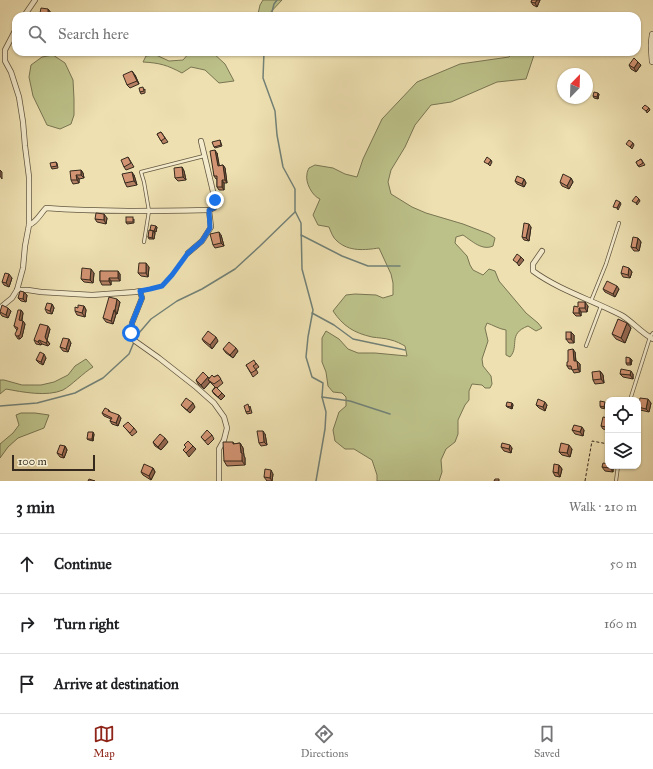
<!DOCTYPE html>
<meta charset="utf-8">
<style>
body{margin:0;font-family:"IM FELL Great Primer",serif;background:#f2f2f2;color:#202124}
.controls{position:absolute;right:12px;bottom:12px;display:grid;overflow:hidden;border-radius:8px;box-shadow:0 1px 3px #0004}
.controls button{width:36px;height:36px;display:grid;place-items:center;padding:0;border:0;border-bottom:1px solid #e0e0e0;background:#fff;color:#202124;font:20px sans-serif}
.compass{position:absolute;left:557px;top:68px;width:36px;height:36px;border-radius:50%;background:#fff;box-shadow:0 1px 3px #0004;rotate:23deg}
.scale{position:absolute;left:12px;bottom:10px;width:83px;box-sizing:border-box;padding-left:4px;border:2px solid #34291c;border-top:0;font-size:11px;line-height:14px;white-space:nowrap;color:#34291c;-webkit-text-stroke:3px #f4ebcc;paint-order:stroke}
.stop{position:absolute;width:12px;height:12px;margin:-9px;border:3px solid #1a73e8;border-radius:50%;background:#fff}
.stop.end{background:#1a73e8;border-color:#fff;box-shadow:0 1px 4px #0008}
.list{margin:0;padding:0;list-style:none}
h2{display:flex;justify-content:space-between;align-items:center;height:52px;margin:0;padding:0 16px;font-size:17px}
h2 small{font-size:13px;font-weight:400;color:#757577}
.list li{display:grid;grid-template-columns:26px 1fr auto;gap:12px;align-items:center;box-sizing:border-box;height:60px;padding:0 16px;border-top:1px solid #e0e0e0}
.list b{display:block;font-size:15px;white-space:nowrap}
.list em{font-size:13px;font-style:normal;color:#757577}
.icon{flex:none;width:22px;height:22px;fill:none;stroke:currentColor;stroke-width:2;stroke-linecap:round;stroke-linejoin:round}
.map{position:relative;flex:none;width:653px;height:481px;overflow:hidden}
.search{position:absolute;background:#fff;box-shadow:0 1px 3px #0004;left:12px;right:12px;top:12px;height:44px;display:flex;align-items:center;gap:10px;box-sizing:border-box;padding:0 14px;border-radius:12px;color:#757577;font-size:15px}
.sheet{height:232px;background:#fff}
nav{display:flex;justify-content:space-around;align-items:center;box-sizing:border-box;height:56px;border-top:1px solid #e0e0e0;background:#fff;font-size:11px;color:#757577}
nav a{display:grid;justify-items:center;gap:2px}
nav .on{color:#8f2418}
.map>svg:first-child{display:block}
</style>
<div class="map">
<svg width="653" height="481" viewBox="0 0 653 481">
<rect width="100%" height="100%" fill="#eee0b1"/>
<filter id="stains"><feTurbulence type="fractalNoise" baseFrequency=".005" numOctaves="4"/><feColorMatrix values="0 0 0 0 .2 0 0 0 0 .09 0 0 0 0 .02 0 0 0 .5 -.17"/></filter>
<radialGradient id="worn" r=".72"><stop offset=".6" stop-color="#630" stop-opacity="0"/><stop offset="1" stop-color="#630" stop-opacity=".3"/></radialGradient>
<g fill="#bcc189" stroke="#787552">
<polygon points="263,0 282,0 267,16 256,16 258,14 260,5"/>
<path d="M190 52H212L225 64 234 81 219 83 205 70 191 67 182 73C167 65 160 63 143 62L146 56 156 55 169 61 183 60Z"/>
<path d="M513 52H535L526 79 497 82 451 102 431 105 415 125 405 147 391 170 388 182 391 194 412 207 426 213 463 224 489 234 495 238 493 246C482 251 472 241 463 235L456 237 455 243 467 256 470 265 473 270 483 275 489 269 495 271 499 281 526 313 538 323 542 328 536 331 528 326C507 334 520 346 510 357L506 355V330C499 329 493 325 487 323L485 328 488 341 482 359 483 366 491 376 492 384 490 388H485L482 385 472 384 469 391V400L465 405 458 420V434L455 442 446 449 441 460 442 472 439 481H377V475L372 460 354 449H345L335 441 333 430 339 412 346 406V397L342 393 333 392 328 386 326 372 322 362V338L326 331 339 339 348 349 358 353H375L407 356 405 346C401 344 396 341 391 340 385 338 378 338 372 337 354 333 343 326 333 311L346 295 355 294 376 295 383 298 393 295V283L391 274 379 248C365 250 349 252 337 241 333 238 331 232 329 227L318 225 313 215 320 199C312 196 305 182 307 174 307 172 308 170 309 168L315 165 333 168 345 174 357 177 363 159 382 119 417 82 460 64 509 57Z"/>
<polygon points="53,55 65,63 73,80 74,99 74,115 71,124 60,129 47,125 33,96 29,77 31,65 42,57"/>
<path d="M86 359 93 367C83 373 72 385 63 390 47 397 22 392 6 389L0 394V380H4L22 385H41L54 382 68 375 75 366Z"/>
<polygon points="21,413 35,413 49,415 44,428 18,438 8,447 0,458 0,444 13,433 19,425 16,415"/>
</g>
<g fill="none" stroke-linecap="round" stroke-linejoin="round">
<g stroke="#728177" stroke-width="1.5">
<polyline points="271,16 274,4 277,0"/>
<polyline points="264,52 263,78 275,111 277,135 283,167 295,189 295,211 301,223 302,269 313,310 308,337 306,357 312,377 323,383 322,397 326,412 325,429 316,481"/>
<polyline points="301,235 342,256 368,266 400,266"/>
<polyline points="312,313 334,325 353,339 405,350"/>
<polyline points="136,339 139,333 151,319 177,301 202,289 235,269 260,246 295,212"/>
<polyline points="322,397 350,401 390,414"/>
<polyline points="0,406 37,403 75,393 103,378 129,354 134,342"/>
</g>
<g stroke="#625741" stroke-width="4">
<g id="lane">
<polyline points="144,242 149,211 144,182 141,172 204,156"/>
<polyline points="591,301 606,264 619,223"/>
<polyline points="586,346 601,306"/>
<polyline points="630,400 650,337 653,333"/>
<polyline points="616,481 618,466"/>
</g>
</g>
<g stroke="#625741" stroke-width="6">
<g id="street">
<polyline points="24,16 35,0"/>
<path d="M29 225C37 222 40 214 46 208 100 212 155 211 209 210L214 208 215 200 201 141"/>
<path d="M542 251 533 264V271C559 290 592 300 621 315 632 321 641 333 653 339"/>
<polyline points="188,253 202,241 211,227 209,210"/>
<polyline points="17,290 28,290 41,292 92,295 135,292 140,291 142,298 132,323 131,333 135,341 159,358 196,387 214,403 224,417 227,428 224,440 219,449 219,481"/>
<polyline points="0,308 12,298 17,290 23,268 25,246 29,225 29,177 25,146 23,122 19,97 11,72 5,61 5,50 16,29"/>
</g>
</g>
<g stroke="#34291c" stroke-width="8">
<polyline id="secondary" points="653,35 652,45 653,61"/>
</g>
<g stroke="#34291c" stroke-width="1" stroke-dasharray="3 2" stroke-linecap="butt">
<polyline points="144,290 161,286 172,275 185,257"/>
<polyline points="585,481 592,441 608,444"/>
</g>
<use href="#lane" stroke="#f4ebcc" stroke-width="2.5"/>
<use href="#street" stroke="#f4ebcc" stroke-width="4.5"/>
<use href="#secondary" stroke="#f4ebcc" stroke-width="7"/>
</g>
<g fill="#b57f63" stroke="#34291c">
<polygon points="532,0 540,0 537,7 533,5 531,2"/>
<polygon points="48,9 51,13 50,16 42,16 40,13"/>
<polygon points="638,62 641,65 636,72 631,69 629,65"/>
<polygon points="135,75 139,84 130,88 127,85"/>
<polygon points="145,89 145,93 141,94 140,92"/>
<polygon points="599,94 598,99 594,98 593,96"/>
<polygon points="161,132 168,142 163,144 157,134"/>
<polygon points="220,140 222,146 215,148 214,147"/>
<polygon points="217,153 219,166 223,165 225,168 227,183 224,183 224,190 219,190 217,187 217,179 216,179 214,176"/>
<polygon points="128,157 134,167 126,170 124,167"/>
<polygon points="641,159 645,165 639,167 636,162"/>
<polygon points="56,162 57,163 58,168 52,169 51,167"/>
<polygon points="182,167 184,171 186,180 178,181 175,178"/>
<polygon points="81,170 83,173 84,178 79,179 79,183 73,184 71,180"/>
<polygon points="134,175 137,185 127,187 125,183"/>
<polygon points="571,178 573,182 569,189 562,186 560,182"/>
<polygon points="524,179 526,183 524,187 517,184 515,181"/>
<polygon points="107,218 106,224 97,222 95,219"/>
<polygon points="134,219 134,223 127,224 126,222"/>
<polygon points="156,226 157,227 156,232 154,232 155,233 154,239 149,239 148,237 151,231 150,230"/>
<polygon points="531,227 529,241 524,240 522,237"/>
<polygon points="221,235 224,246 215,248 213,245"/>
<polygon points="638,238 641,242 639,251 634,251 631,247"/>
<polygon points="149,267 148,277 141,276 138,273"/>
<polygon points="629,268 632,272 630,278 623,277 621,273"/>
<polygon points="100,271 120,274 120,281 111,281 111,285 102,285 100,281"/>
<polygon points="94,273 93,283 84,282 81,279"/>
<polygon points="12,278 9,287 4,285 2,282"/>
<polygon points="603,289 619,289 615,297 605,292"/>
<polygon points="27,295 26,302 21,301 18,298"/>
<polygon points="117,299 120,302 117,314 116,314 113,324 106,322 103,318"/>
<polygon points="52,304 54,308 52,314 47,313 45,309"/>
<polygon points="84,306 86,310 85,317 77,315 75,311"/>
<polygon points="588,306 587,312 581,312 581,316 576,316 573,313 578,307"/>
<polygon points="21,310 23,313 22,321 23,321 25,324 22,337 20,339 18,339 16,336 17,330 16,329 14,326"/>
<polygon points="0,311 11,311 8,318 2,316 0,313"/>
<polygon points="627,323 631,328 625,343 616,339 612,334"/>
<polygon points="50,329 47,340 50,344 48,346 42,344 41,345 36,344 34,340"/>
<polygon points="574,335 574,343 569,343 566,339"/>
<polygon points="202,339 218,341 212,349 204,342"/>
<polygon points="71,343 68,352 63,351 60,347"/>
<polygon points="223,349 238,351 233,358 226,353"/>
<polygon points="575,352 576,361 580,364 580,372 574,373 572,369 569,369 567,366 568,362"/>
<polygon points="46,358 43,365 39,363 36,360"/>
<polygon points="632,360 631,365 627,365 626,363"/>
<polygon points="256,363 259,367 256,369 258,373 253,377 246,365"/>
<polygon points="600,371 603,375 604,383 595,384 593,380"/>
<polygon points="620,374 633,374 633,379 623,377"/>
<polygon points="218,375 223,383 217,388 225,396 221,400 214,394 212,391 215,387 210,382 204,389 198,384 196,380 208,377 209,378 214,377"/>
<polygon points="512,403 513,405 512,409 507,407 506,406"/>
<polygon points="651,403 649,412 640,410 638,407"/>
<polygon points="607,404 606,409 601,408 600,406"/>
<polygon points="181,405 195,407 190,413 184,408"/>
<polygon points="536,405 547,405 545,411 539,408"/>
<polygon points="250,406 252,413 247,414 246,412"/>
<polygon points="109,410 110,412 121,418 118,426 112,424 110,421 111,419 104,416 102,413"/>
<polygon points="608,418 608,430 603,429 601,426"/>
<polygon points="123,426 134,428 137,432 132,436 126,429"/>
<polygon points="572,430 584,430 583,436 575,434"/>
<polygon points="94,434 93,441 89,440 87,439"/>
<polygon points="265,434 267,445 261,446 259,443"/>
<polygon points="212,435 214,439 208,445 201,437"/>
<polygon points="153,442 168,442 161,450 155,446"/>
<polygon points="233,442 234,444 240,443 243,448 244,456 245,458 245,465 227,466 224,461"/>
<polygon points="65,446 67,450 64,458 60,457 57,453"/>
<polygon points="501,447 512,448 511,453 504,451"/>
<polygon points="572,449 570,457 562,455 559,452"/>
<polygon points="559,465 562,469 560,477 555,476 553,472"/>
<polygon points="602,467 613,467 613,472 605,471"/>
<polygon points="153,468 155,472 151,480 143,475 141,472"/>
<polygon points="273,474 272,481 267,481 264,477"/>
</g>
<g fill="#946850" stroke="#34291c">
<polygon points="537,0 540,0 537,7 535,3"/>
<polygon points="48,9 51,13 50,16 49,16 48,14"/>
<polygon points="638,62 641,65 636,72 634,68"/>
<polygon points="132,71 135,75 139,84 137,81"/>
<polygon points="598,93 599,94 598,99 597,97"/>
<polygon points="649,108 650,110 647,113 646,111"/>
<polygon points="633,143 634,145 632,149 630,147"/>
<polygon points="215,150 217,153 220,169 218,166"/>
<polygon points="491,160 492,162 490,166 488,164"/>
<polygon points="223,165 225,168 227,183 225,180"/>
<polygon points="182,167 184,171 186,180 183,177"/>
<polygon points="0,170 2,172 2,179 0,176"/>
<polygon points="81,170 83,173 84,178 81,175"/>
<polygon points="132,172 134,175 137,185 134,181"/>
<polygon points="76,175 79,179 79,183 77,180"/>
<polygon points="571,178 573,182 569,189 567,186"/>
<polygon points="524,179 526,183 524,187 522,184"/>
<polygon points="222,180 224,183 224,190 222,187"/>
<polygon points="639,199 640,201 637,205 636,203"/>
<polygon points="620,202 621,204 618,210 617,208"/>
<polygon points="104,214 107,218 106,224 104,220"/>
<polygon points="529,224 531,227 529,241 526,238"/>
<polygon points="156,226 157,227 156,232 154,231"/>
<polygon points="153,231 155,233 154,239 152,238"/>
<polygon points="219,232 221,235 224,246 221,243"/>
<polygon points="638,238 641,242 639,251 636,248"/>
<polygon points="521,257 524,260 519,266 517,263"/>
<polygon points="146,263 149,267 148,277 146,273"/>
<polygon points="629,268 632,272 630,278 628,275"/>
<polygon points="91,269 94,273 93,283 90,280"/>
<polygon points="118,271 120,274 120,281 118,278"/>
<polygon points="9,274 12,278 9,287 6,283"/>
<polygon points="109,278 111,281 111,285 109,281"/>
<polygon points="617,286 619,289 615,297 613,294"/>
<polygon points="24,292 27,295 26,302 23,299"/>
<polygon points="117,299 120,302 117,314 115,310"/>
<polygon points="585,302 588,306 587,312 585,308"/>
<polygon points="52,304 54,308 52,314 50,311"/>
<polygon points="84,306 86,310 85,317 82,313"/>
<polygon points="8,308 11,311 8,318 6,315"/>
<polygon points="579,308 581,312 581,316 579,313"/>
<polygon points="21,310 23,313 21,323 19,320"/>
<polygon points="114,310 116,314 113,324 111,321"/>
<polygon points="23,321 25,324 22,337 20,339 18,336"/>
<polygon points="627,323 631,328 625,343 621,338"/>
<polygon points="48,326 50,329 47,340 45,337"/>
<polygon points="571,332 574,335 574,343 571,339"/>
<polygon points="216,337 218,341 212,349 210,345"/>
<polygon points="69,339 71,343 68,352 66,349"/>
<polygon points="39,340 42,344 41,345 38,342"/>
<polygon points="47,341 50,344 48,346 46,343"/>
<polygon points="236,348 238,351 233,358 230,355"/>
<polygon points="573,349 575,352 576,364 574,361"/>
<polygon points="44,354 46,358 43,365 41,362"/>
<polygon points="630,358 632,360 631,365 630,363"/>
<polygon points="577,361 580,364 580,372 578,369"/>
<polygon points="600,371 603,375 604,383 601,379"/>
<polygon points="631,371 633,374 633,379 630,375"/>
<polygon points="208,377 211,381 208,380 210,382 204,389 201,385"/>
<polygon points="222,393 225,396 221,400 218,397"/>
<polygon points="648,399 651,403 649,412 646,409"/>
<polygon points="545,402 547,405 545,411 543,407"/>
<polygon points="605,402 607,404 606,409 604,407"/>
<polygon points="193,403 195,407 190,413 187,410"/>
<polygon points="512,403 513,405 512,409 511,407"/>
<polygon points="119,415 121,418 118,426 116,423"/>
<polygon points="608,418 608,430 606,427"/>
<polygon points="582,427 584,430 583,436 580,432"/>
<polygon points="263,431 265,434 267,445 264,442"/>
<polygon points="93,432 94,434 93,441 92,439"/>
<polygon points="165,438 168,442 161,450 158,447"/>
<polygon points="240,443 243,448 244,456 245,458 245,465 242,461"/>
<polygon points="510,445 512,448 511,453 509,449"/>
<polygon points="569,445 572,449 570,457 567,453"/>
<polygon points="65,446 67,450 64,458 62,455"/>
<polygon points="193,446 196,449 189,457 186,453"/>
<polygon points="559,465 562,469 560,477 558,473"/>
<polygon points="610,466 612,466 613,467 613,472 610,468"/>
<polygon points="153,468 155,472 151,480 149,476"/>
<polygon points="271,470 273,474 272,481 270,478"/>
</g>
<g fill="#d39473" stroke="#34291c">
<polygon points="532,0 537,0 535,3 531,2"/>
<polygon points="41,8 48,9 48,14 40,13"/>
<polygon points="634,58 638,62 634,68 629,65"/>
<polygon points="132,71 137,81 127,85 123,75"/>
<polygon points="143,87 144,91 140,92 139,88"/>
<polygon points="594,92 598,93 597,97 593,96"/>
<polygon points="645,105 649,108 646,111 642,108"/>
<polygon points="161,132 165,138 161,141 157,134"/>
<polygon points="220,140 221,145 214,147 212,142"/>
<polygon points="629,140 633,143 630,147 626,144"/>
<polygon points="215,150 218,166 223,165 225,180 222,180 222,187 217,187 217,176 214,176 210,151"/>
<polygon points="128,157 131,163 124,167 121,160"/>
<polygon points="487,157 491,160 488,164 484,162"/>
<polygon points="641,159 643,163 638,166 636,162"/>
<polygon points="56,162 57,166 51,167 50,163"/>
<polygon points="182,167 183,177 175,178 174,168"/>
<polygon points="81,170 81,175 76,175 77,180 71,180 70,171"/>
<polygon points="132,172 134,181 125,183 122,174"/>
<polygon points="563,174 571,178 567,186 560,182"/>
<polygon points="517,176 524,179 522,184 515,181"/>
<polygon points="636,196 639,199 636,203 632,201"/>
<polygon points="616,200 620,202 617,208 613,207"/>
<polygon points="96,213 104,214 104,220 95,219"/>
<rect x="126" y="217" width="7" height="5"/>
<polygon points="524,223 529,224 526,238 522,237"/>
<polygon points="151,225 156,226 154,231 150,230"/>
<polygon points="149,230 153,231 152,238 148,237"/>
<polygon points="219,232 221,243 213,245 210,234"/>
<polygon points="633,237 638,238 636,248 631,247"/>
<polygon points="517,254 521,257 517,263 513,260"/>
<polygon points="139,263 146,263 146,273 138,273"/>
<polygon points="623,266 629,268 628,275 621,273"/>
<polygon points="82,268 91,269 90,280 81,279"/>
<polygon points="100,271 118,271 118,278 109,278 109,281 100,281"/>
<polygon points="5,273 9,274 6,283 2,282"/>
<polygon points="607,281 617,286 613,294 603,289"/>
<polygon points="20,291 24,292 23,299 18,298"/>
<polygon points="109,297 117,299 115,310 114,310 111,321 103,318"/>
<polygon points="578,302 585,302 585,308 579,308 579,313 573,313 574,306 578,307"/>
<polygon points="47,303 52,304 50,311 45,309"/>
<polygon points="2,305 8,308 6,315 0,312"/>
<polygon points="78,305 84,306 82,313 75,311 75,307 78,308"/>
<polygon points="18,310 21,310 19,320 23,321 20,335 18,336 16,336 15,334 18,328 14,326"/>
<polygon points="618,319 627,323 621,338 612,334"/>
<polygon points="40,324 48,326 45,337 47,341 46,343 39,340 38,342 34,340"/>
<polygon points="208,331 216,337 210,345 202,339"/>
<rect x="566" y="332" width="5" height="7"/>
<polygon points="63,338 69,339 66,349 60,347"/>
<polygon points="229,342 236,348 230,355 223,349"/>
<polygon points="573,349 574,361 577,361 578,369 572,370 571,366 567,366 567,362 568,362 568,350"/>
<polygon points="40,352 44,354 41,362 36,360"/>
<polygon points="626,357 630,358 630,363 626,363"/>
<polygon points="254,360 256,364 253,366 256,370 251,373 246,365"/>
<polygon points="621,369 631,371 630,375 620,374"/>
<polygon points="600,371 601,379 593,380 592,372"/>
<polygon points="203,372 208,377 201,385 196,380"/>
<polygon points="212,375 214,377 218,375 221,379 214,384 208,380"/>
<polygon points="216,387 222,393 218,397 212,391"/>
<polygon points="186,398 193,403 187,410 181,405"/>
<polygon points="640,398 648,399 646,409 638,407"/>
<polygon points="538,399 545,402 543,407 536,405"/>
<polygon points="600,401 605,402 604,407 600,406"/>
<polygon points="507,402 512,403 511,407 506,406"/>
<polygon points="248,404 250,411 246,412 244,406"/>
<polygon points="105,408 109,410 108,411 119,415 116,423 110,421 112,418 102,413"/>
<polygon points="603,417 608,418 606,427 601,426"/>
<polygon points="128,422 134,428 130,433 123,426"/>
<polygon points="574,425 582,427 580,432 572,430"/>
<polygon points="207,430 212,435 205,441 201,437"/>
<polygon points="257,431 263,431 264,442 259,443"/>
<polygon points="88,432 93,432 92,439 87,439"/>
<polygon points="160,434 165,438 158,447 153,442"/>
<polygon points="188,441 193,446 186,453 183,450 186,447 184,445"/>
<polygon points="223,442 233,442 233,444 240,443 241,453 242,453 242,461 224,461"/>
<polygon points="502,443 510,445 509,449 501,447"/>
<polygon points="561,443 569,445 567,453 559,452"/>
<polygon points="60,445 65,446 62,455 57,453"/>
<polygon points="603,463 608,464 608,466 610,466 610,468 602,467"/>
<polygon points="144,464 153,468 149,476 141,472"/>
<polygon points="554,464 559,465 558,473 553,472"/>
<polygon points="265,469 271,470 270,478 264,477"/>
<polygon points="89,479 95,481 88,481"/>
<polygon points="495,479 499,479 499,481 494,481"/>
</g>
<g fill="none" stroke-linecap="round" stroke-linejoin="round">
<polyline stroke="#1a73e8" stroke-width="5" points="131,333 132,323 142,298 140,291 150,289 162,286 172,275 188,253 202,241 210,228 209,210 214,208 215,200"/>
</g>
<rect width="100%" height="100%" filter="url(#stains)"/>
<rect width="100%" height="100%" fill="url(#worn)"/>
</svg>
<div class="controls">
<button><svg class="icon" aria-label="locate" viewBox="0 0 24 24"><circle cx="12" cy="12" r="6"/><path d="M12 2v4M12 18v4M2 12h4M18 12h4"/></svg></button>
<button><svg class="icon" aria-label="layers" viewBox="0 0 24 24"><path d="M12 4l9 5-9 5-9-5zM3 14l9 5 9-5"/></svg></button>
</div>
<svg class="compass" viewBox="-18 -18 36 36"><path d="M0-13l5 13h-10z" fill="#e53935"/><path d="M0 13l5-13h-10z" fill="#757577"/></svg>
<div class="scale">100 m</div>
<div class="stop" style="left:131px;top:333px"></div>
<div class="stop end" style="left:215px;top:200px"></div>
<div class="search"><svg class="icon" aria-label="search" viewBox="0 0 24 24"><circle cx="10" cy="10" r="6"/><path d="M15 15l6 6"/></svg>Search here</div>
</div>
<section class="sheet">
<h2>3 min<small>Walk · 210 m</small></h2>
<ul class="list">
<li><svg class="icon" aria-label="ahead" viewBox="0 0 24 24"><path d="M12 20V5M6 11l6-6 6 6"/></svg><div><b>Continue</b></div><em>50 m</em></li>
<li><svg class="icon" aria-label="right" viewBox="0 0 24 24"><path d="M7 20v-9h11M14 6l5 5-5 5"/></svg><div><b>Turn right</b></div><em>160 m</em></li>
<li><svg class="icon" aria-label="arrive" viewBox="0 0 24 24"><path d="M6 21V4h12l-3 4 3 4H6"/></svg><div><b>Arrive at destination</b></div></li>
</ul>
</section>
<nav>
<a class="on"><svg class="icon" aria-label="map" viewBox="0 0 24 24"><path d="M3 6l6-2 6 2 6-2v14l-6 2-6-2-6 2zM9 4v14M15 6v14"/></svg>Map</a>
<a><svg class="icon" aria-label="directions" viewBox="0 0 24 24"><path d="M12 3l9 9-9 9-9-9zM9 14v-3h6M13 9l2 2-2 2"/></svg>Directions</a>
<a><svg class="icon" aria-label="saved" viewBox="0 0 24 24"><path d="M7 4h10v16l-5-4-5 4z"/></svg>Saved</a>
</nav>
